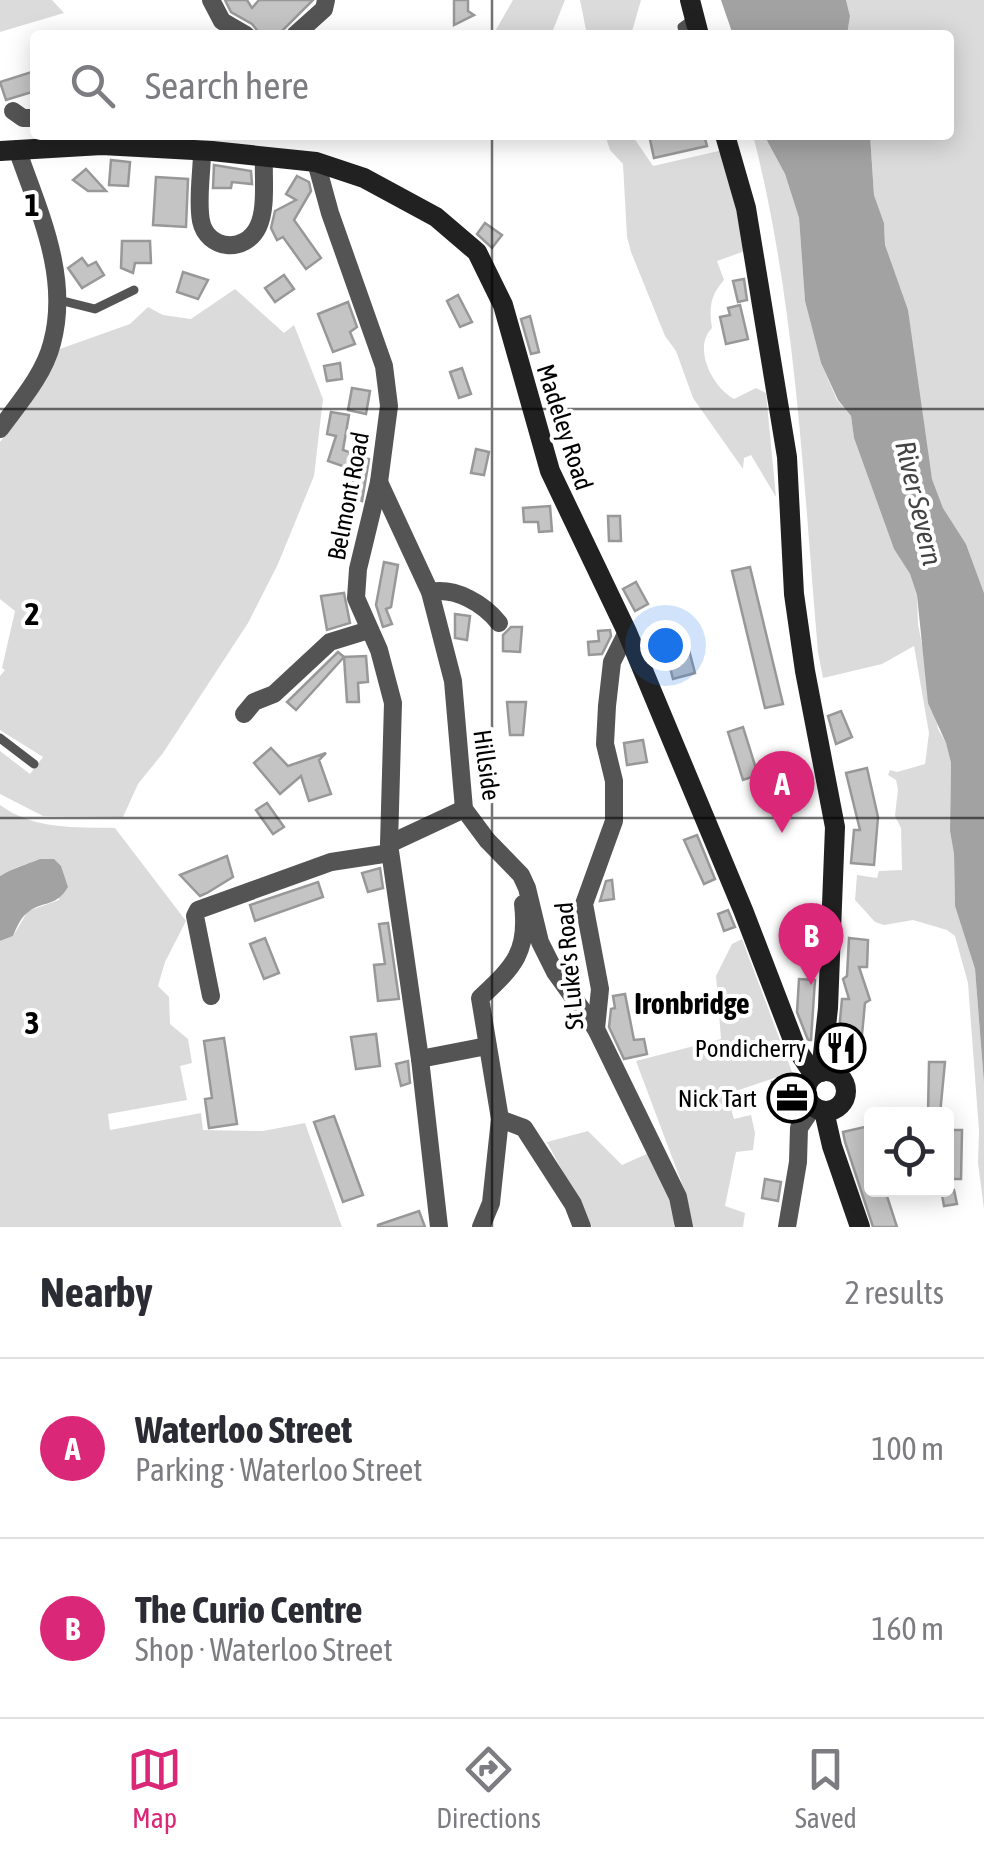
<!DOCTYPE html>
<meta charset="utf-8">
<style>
body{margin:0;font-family:"Asap Condensed",sans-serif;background:#f2f2f3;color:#2b2b33}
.controls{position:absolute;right:30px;bottom:30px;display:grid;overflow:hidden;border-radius:10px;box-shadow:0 5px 25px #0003}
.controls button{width:90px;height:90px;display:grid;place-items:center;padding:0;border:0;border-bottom:2px solid #e1e1e2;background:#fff;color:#2b2b33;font:50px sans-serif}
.you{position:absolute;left:665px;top:645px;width:35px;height:35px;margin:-25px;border:8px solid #fff;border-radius:50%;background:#1a73e8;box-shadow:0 0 0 15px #1a73e833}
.badge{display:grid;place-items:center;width:65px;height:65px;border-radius:50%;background:#db2777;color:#fff;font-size:32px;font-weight:700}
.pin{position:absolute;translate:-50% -82px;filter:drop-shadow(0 2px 5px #0008)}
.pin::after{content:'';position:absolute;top:52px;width:35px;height:30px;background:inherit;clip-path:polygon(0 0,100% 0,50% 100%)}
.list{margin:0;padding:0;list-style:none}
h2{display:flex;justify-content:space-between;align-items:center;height:130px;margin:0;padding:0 40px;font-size:42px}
h2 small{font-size:32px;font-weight:400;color:#7c7c81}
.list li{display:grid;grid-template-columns:65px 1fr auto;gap:30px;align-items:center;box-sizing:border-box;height:180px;padding:0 40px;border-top:2px solid #e1e1e2}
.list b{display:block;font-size:38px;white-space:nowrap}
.list p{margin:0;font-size:32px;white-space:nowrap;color:#7c7c81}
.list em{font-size:32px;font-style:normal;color:#7c7c81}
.icon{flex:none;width:55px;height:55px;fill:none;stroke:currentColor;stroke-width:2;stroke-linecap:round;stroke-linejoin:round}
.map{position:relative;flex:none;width:984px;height:1227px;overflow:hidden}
.search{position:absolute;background:#fff;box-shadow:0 5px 25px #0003;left:30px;right:30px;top:30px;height:110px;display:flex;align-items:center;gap:25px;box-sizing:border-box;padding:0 35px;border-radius:10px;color:#7c7c81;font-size:38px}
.sheet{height:490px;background:#fff}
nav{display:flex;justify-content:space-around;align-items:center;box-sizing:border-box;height:140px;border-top:2px solid #e1e1e2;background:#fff;font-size:28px;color:#7c7c81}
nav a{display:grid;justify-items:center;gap:5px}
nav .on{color:#db2777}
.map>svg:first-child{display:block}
</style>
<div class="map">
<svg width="984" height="1227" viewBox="0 0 984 1227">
<rect width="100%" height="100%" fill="#fff"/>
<g fill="#dbdbdb">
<polygon points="0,0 52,0 64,13 0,32"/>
<polygon points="513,0 565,0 551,35 493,35"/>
<polygon points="580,0 641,0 631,35 587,35"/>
<polygon points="846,0 984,0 984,593 966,544 943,508 932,479 885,244 884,223 874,195 870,135 949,135 949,35 847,35 850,16"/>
<path d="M605 135H632L653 166 723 150 745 251 717 261 724 280C710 296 709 307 712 328 692 348 713 388 734 399L756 388 766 393 776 497 751 455 744 458 743 469 693 398 676 351 665 336 631 252 627 237 623 164 610 150Z"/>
<path d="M753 135H764L785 174 799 218 805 301 821 363 837 400 851 416 854 438 894 549 910 574 917 595 918 624 938 729 946 743 951 763 950 831 954 854 955 906 975 969 984 1083V1209L978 1163 979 1131 968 983 955 936 947 930 913 920 884 925 875 922 855 900 857 875 877 878 879 871 902 870 901 828 895 816 898 789 896 780 888 775 890 770 897 772 925 764 929 733 914 646 882 664 823 678 818 652C803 479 796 303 753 135Z"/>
<polygon points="235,289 284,333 294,325 323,399 314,476 278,564 248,623 163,753 138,784 123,817 43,816 0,794 0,751 30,774 43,757 0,730 0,676 5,670 2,668 15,611 0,599 0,442 30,402 57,350 130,324 148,307 163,315 191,319"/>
<path d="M0 805C34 830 75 827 115 828L186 921 165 962 158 986 169 997 170 1024 188 1039 192 1063 180 1066 187 1100 108 1114 110 1130 201 1113 203 1130 263 1131 305 1123 342 1227H0V941L13 936 28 911 59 900 54 859C38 858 12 868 0 876Z"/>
<polygon points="742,939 792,1072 727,1094 734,1119 751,1115 755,1133 753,1150 736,1152 725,1206 745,1213 743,1227 690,1227 687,1197 636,1061 721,1039 716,976 732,944"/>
<polygon points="588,1131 622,1165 651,1152 673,1200 674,1227 592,1227 547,1142"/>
</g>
<g fill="#a2a2a2">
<polygon points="721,0 846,0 850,16 847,35 733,35"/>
<polygon points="764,135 870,135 874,195 884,223 885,245 908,310 932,479 943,508 966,544 984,593 984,1083 975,969 955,906 954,854 950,831 951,763 946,743 928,703 917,595 910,574 894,549 854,438 851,416 838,400 821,363 805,301 799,218 785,174"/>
<path d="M40 859H54L61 866 68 887C55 909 40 900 26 914 20 919 16 929 13 936L0 941V876C13 868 25 865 40 859Z"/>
</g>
<g fill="#c4c4c4" stroke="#989898" stroke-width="2.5">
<polygon points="225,0 247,0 252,8 259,0 313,0 278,35 261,35 252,24 231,12"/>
<polygon points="454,0 468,0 468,11 474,15 454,25"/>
<polygon points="35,71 35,91 6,100 0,82"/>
<polygon points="649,135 704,135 707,146 654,158"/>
<polygon points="111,160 130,162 128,186 109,185"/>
<polygon points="214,165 251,171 252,184 232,182 231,188 213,188"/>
<polygon points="86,169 106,191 88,191 73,180"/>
<polygon points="297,176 309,182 311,191 294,220 321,258 306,269 283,237 277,240 271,228 275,211 296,200 286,194"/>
<polygon points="156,177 188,179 186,227 153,225"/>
<polygon points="485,223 502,235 492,248 477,234"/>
<polygon points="122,241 150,241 151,263 135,263 133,273 121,268"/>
<polygon points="82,258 88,266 96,262 104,275 82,288 68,268"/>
<polygon points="183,272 208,280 198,299 177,292"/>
<polygon points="284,275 294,289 275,302 265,288"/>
<polygon points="744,279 747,300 738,302 733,281"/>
<polygon points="458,295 472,322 460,327 447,301"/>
<polygon points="348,302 357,327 350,332 355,344 333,352 318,314"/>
<polygon points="740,305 748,339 726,344 720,317 730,315 728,308"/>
<polygon points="530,316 539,352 531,354 521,319"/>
<polygon points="340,363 342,379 327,381 324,366"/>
<polygon points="462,368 471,394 459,398 450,372"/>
<polygon points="352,388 370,391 366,414 348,410"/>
<polygon points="331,412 349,415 343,450 369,459 362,501 348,496 357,471 328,461 336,436 327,434"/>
<polygon points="476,449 489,452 484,475 471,473"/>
<polygon points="550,506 552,531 539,532 538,522 524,522 523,508"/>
<polygon points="608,516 620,516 621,541 609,541"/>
<polygon points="384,562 398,565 391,607 386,609 392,624 383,627 376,605"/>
<polygon points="750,567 783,704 765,708 732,571"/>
<polygon points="636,582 648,604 635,611 623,589"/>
<polygon points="344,593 350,623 327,630 321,596"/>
<polygon points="455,614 470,616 467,640 455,638"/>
<polygon points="511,627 522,627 520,652 503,651 503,635"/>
<polygon points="610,630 611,636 602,654 589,655 588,642 599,641 598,631"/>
<polygon points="689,650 695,673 673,679 667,656"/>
<polygon points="338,652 344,657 296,710 287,702"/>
<polygon points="366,656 368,682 358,683 359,702 347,702 344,657"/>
<polygon points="507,702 526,702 523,735 510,735"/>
<polygon points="841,711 852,737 836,744 828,716"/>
<polygon points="743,727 758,775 743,780 728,732"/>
<polygon points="643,740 647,762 627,765 624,743"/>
<polygon points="271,748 288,766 326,753 319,760 331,794 309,801 301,776 280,794 254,763"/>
<polygon points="867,768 878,817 874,865 851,863 854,830 860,830 846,773"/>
<polygon points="267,803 284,827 273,834 256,810"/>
<polygon points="697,835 715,879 704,884 684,840"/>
<polygon points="227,856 233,877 207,893 200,896 180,875"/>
<polygon points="380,868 383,888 368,892 362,873"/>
<polygon points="612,880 614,899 600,901 606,881"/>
<polygon points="318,882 323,897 255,921 250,905"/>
<polygon points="728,910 735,927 724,931 718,914"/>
<polygon points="388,923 399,999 378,1001 374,965 385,964 379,924"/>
<polygon points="265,938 279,973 264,979 250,944"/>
<polygon points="849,938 868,940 867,967 859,967 870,1000 865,1003 861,1045 854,1044 853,1054 837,1052 842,999 849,999 843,979 847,976"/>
<polygon points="799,979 815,980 811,1040 808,1040 797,1012"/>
<polygon points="625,994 634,1040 644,1039 647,1054 624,1059 609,1027 611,1009 615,1008 613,996"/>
<polygon points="376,1034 380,1066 356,1069 351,1037"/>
<polygon points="224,1038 237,1124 209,1128 205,1099 212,1098 204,1041"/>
<polygon points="408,1061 410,1083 401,1086 396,1064"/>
<polygon points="929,1062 945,1062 940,1114 928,1114"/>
<polygon points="793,1081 794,1107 772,1108 772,1082"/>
<polygon points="334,1116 363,1195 343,1202 314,1122"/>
<polygon points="869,1126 872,1190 885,1190 897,1227 873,1227 845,1142 843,1132"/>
<polygon points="946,1130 962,1130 961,1179 946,1179"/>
<polygon points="765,1179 781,1182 778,1201 762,1198"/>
<polygon points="941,1190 954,1190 957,1204 944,1206"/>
<polygon points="419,1211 425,1227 378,1227 378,1225"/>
</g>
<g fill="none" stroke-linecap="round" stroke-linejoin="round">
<g stroke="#545454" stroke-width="9">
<polyline points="684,35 682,27 693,19"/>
<polyline points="59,300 95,309 134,290"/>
<polyline points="0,738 34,764"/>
</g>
<g stroke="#545454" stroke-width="18">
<polyline points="211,0 222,21 246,35"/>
<polyline points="295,35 324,9 326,0"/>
<polyline points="13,111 23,118 35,118"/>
<path d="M202 151C202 173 197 199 201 221 207 250 245 254 258 227 267 209 263 178 264 158"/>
<polyline points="316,162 330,213 384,366 389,406 379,482 358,569 356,598 379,650 393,703 389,844 420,1059 439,1227"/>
<path d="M0 429C19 403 44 375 52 343 70 276 39 212 17 149"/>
<polyline points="379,482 430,592 453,681 464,809 487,840 521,875 527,888 540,942 555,972 596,1029"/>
<path d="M430 592C456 587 484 604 499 623"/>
<polyline points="627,632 612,662 607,706 605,744 614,781 614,821 584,904 600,989 596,1029 678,1197 684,1227"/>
<polyline points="244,714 254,702 274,694 330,642 369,630"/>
<polyline points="389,844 464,809"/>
<polyline points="211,996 195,916 198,910 331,862 390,853"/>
<polyline points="420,1059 487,1046"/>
<polyline points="500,1119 524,1128 573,1204 582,1227"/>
<path d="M481 1227 491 1203 500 1119 480 998C513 967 529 953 523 904"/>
<polyline points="787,1227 798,1162 799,1128 813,1107"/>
</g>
<g stroke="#212121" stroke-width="20">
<polyline points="690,0 699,35"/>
<polyline points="725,135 746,208 787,457 794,594 805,671 835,827 828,1008 821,1072"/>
<polyline points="0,151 102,145 212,151 316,162 364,178 436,217 477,252 503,305 550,471 627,632 743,910 796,1048 814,1075"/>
<circle cx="826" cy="1091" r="20"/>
<polyline points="824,1111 832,1146 860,1227"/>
</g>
</g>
<path fill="none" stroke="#000" stroke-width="2.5" stroke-opacity="0.55" d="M492 0V35M492 135V1227M0 409H984M0 818H984"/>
<defs>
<g id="restaurant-ring" transform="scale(2.5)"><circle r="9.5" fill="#fff" stroke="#000" stroke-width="1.5"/><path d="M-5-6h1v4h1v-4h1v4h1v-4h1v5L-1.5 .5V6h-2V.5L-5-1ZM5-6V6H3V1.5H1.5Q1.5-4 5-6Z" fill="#000"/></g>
<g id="office-ring" transform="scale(2.5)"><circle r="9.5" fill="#fff" stroke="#000" stroke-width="1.5"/><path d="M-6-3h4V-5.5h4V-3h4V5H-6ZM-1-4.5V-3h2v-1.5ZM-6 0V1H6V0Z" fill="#000"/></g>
</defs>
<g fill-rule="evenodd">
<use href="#restaurant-ring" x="841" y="1048"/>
<use href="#office-ring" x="792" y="1098"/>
</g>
<g text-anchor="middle" stroke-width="8" stroke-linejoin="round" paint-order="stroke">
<g font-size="25" fill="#000" stroke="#fff">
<text transform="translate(565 427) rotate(72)" y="9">Madeley Road</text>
<text transform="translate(348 496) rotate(-79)" y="9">Belmont Road</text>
<text transform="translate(487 765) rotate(82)" y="9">Hillside</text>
<text transform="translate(569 966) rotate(-95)" y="9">St Luke's Road</text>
</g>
<g font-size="25" fill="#000" stroke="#fff" text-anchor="end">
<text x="806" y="1057">Pondicherry</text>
<text x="757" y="1107">Nick Tart</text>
</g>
<g font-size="28" font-style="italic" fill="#434343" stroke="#fff">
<text transform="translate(919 503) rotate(77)" y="10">River Severn</text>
</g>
<g font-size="30" font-weight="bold" fill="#000" stroke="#fff">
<text x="692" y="1014">Ironbridge</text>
</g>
</g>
<g font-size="32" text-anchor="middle" font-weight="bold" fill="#000" stroke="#fff" stroke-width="8" stroke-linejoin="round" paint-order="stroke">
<text x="32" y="216">1</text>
<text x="32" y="625">2</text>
<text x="32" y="1034">3</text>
</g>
</svg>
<div class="controls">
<button><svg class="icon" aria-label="locate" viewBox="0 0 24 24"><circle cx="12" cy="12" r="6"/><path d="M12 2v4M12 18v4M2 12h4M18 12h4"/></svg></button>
</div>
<div class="you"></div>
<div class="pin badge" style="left:782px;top:833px">A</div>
<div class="pin badge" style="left:811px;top:985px">B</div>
<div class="search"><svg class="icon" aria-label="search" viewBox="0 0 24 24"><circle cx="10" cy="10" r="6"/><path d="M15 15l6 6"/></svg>Search here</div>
</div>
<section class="sheet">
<h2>Nearby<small>2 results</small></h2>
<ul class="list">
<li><span class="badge">A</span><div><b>Waterloo Street</b><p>Parking · Waterloo Street</p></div><em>100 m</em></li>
<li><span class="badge">B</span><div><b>The Curio Centre</b><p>Shop · Waterloo Street</p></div><em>160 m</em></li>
</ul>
</section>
<nav>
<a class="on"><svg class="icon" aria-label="map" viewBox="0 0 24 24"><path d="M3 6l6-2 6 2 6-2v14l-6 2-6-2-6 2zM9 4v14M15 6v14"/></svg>Map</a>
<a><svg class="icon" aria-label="directions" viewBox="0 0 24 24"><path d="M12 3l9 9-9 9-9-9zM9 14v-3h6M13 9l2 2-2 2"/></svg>Directions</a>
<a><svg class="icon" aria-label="saved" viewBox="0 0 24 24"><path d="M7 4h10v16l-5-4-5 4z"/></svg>Saved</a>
</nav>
